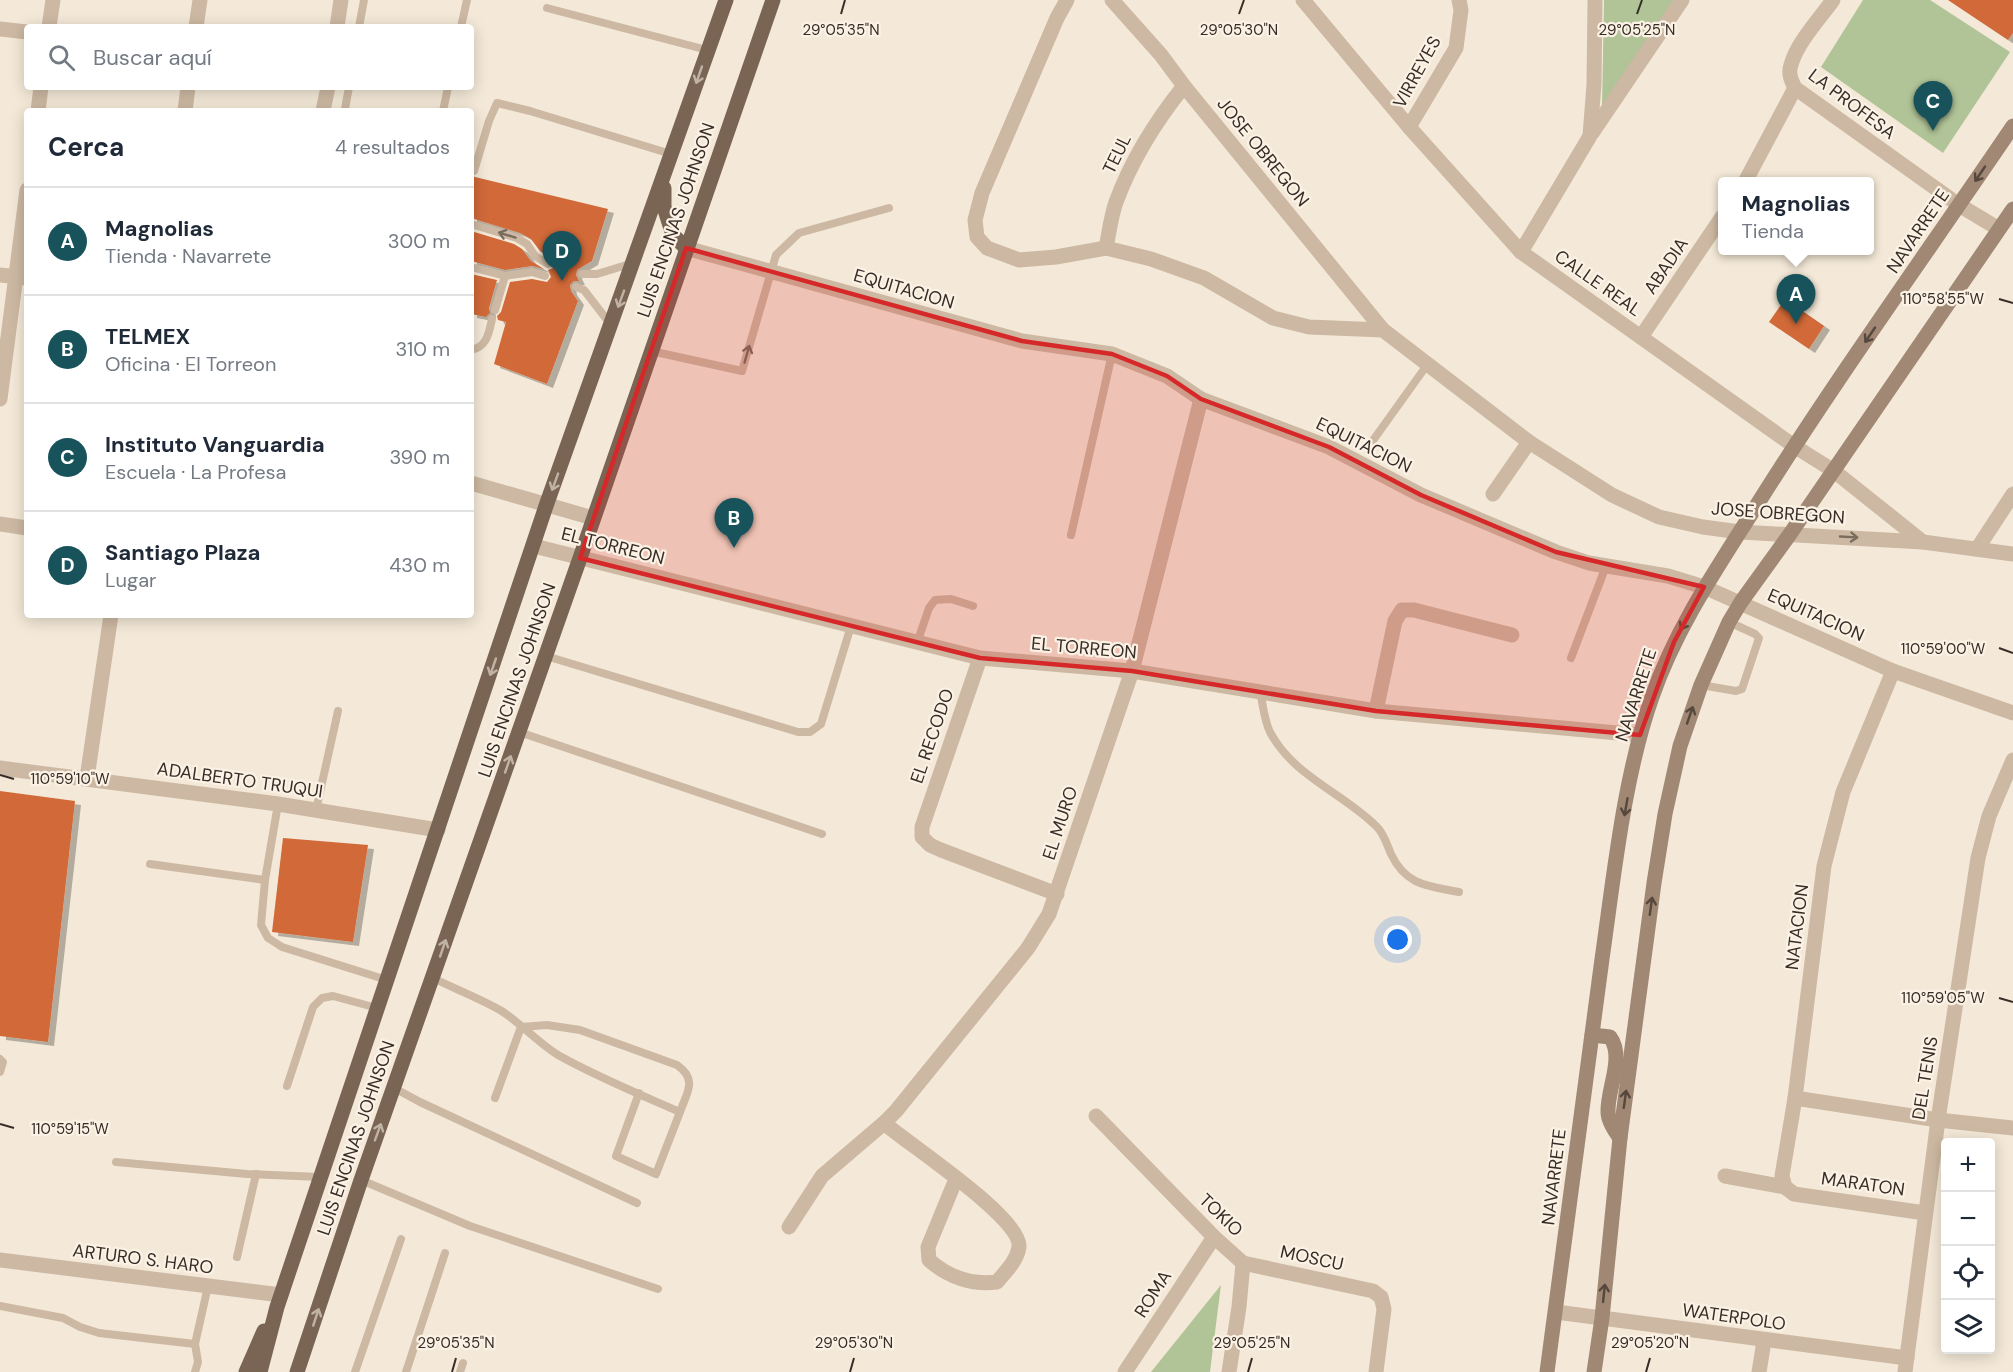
<!DOCTYPE html>
<html lang="es">
<meta charset="utf-8">
<style>
body{margin:0;font-family:"DM Sans",sans-serif;background:#f6f6f7;color:#1f2937}
.controls{position:absolute;right:18px;bottom:18px;display:grid;overflow:hidden;border-radius:6px;box-shadow:0 3px 15px #0003}
.controls button{width:54px;height:54px;display:grid;place-items:center;padding:0;border:0;border-bottom:2px solid #e0e1e3;background:#fff;color:#1f2937;font:30px sans-serif}
.you{position:absolute;left:1398px;top:940px;width:21px;height:21px;margin:-15px;border:4px solid #fff;border-radius:50%;background:#1a73e8;box-shadow:0 0 0 9px #1a73e833}
.badge{display:grid;place-items:center;width:39px;height:39px;border-radius:50%;background:#18535c;color:#fff;font-size:20px;font-weight:700}
.pin{position:absolute;translate:-50% -50px;filter:drop-shadow(0 2px 3px #0008)}
.pin::after{content:'';position:absolute;top:32px;width:21px;height:18px;background:inherit;clip-path:polygon(0 0,100% 0,50% 100%)}
.popup{position:absolute;left:1718px;top:177px;width:156px;height:78px;box-sizing:border-box;display:grid;place-content:center;border-radius:6px;background:#fff;filter:drop-shadow(0 2px 4px #0005);font-size:20px;white-space:nowrap;color:#747a83}
.popup b{font-size:22px;color:#1f2937}
.popup::after{content:'';position:absolute;left:50%;top:100%;margin-left:-12px;border:12px solid transparent;border-top-color:#fff}
.list{margin:0;padding:0;list-style:none}
h2{display:flex;justify-content:space-between;align-items:center;height:78px;margin:0;padding:0 24px;font-size:26px}
h2 small{font-size:20px;font-weight:400;color:#747a83}
.list li{display:grid;grid-template-columns:39px 1fr auto;gap:18px;align-items:center;box-sizing:border-box;height:108px;padding:0 24px;border-top:2px solid #e0e1e3}
.list b{display:block;font-size:22px;white-space:nowrap}
.list p{margin:0;font-size:20px;white-space:nowrap;color:#747a83}
.list em{font-size:20px;font-style:normal;color:#747a83}
.icon{flex:none;width:33px;height:33px;fill:none;stroke:currentColor;stroke-width:2;stroke-linecap:round;stroke-linejoin:round}
.map{position:relative;flex:none;width:2013px;height:1372px;overflow:hidden}
.search{position:absolute;background:#fff;box-shadow:0 3px 15px #0003;left:24px;top:24px;width:450px;height:66px;display:flex;align-items:center;gap:15px;box-sizing:border-box;padding:0 21px;border-radius:6px;color:#747a83;font-size:22px}
.panel{position:absolute;background:#fff;box-shadow:0 3px 15px #0003;left:24px;top:108px;width:450px;height:510px;border-radius:6px}
.map>svg:first-child{display:block}
</style>
<div class="map">
<svg width="2013" height="1372" viewBox="0 0 2013 1372">
<defs>
<filter id="shadow"><feDropShadow dx="6" dy="4" stdDeviation="0" flood-color="#0004"/></filter>
</defs>
<rect width="100%" height="100%" fill="#f4e9d8"/>
<g fill="#b1c497">
<polygon points="1604,0 1674,0 1602,108"/>
<polygon points="1863,0 1930,0 2010,52 1943,153 1821,67"/>
<polygon points="1221,1285 1210,1372 1151,1372"/>
</g>
<g fill="#d16939" filter="url(#shadow)">
<polygon points="1948,0 2013,0 2013,33 2008,40"/>
<polygon points="471,176 608,209 592,261 577,270 576,275 579,281 574,281 570,285 571,291 578,301 547,384 494,364 506,322 498,320 497,316 501,312 510,282 532,279 547,282 551,277 548,270 553,268 554,262 540,251 531,239 520,233 471,218"/>
<polygon points="471,231 514,244 522,249 531,261 544,269 532,266 505,270 471,261"/>
<polygon points="471,274 497,280 489,308 490,313 486,317 471,314"/>
<polygon points="1785,299 1824,326 1809,349 1769,322"/>
<polygon points="0,791 75,801 48,1042 0,1036"/>
<polygon points="283,838 368,845 353,942 272,932"/>
</g>
<g fill="none" stroke-linecap="round" stroke-linejoin="round">
<g stroke="#cdb9a3" stroke-width="8">
<polyline points="547,8 707,50"/>
<polyline points="359,27 364,0"/>
<polyline points="461,27 467,0"/>
<polyline points="347,111 345,109 349,87"/>
<polyline points="443,111 448,87"/>
<polyline points="474,171 489,121 497,103 530,111 671,154"/>
<polyline points="471,224 517,238 527,244 535,256 548,264"/>
<polyline points="471,267 505,276 532,272 545,276"/>
<polyline points="582,274 597,274 633,263"/>
<polyline points="576,287 584,290 611,325"/>
<polyline points="495,310 505,276"/>
<path d="M471 350C487 347 489 333 492 319"/>
<polyline points="651,351 742,371 776,255 799,233 889,208"/>
<polyline points="1369,446 1427,365"/>
<polyline points="1071,535 1112,354"/>
<polyline points="917,643 929,608 935,600 951,599 973,606"/>
<polyline points="546,656 798,732 810,732 821,724 851,626"/>
<polyline points="1571,658 1606,566"/>
<polyline points="1701,685 1736,691 1742,689 1759,638 1755,634 1729,622"/>
<path d="M1260 692C1263 704 1264 720 1270 732 1293 776 1343 793 1376 826 1384 833 1387 845 1391 854 1406 886 1429 886 1459 892"/>
<polyline points="519,732 822,834"/>
<polyline points="278,804 265,880 261,925 268,938 282,947 387,980"/>
<polyline points="316,810 338,711"/>
<polyline points="150,864 265,880"/>
<path d="M433 978C455 989 479 998 500 1010 521 1023 537 1042 558 1055 597 1077 639 1094 680 1112L656 1174 616 1156 639 1093"/>
<polyline points="0,1059 3,1062 0,1072"/>
<polyline points="287,1086 313,1007 322,998 333,996 377,1008"/>
<polyline points="394,1088 420,1102 637,1203"/>
<path d="M495 1098 521 1027 547 1025 580 1030 677 1065C698 1080 687 1092 680 1112"/>
<polyline points="116,1162 247,1174 320,1177"/>
<polyline points="361,1180 470,1226 658,1289"/>
<polyline points="237,1257 256,1174"/>
<polyline points="0,1306 63,1318 80,1327 99,1333 195,1344"/>
<polyline points="195,1372 198,1362 195,1344 208,1286"/>
<polyline points="355,1372 401,1239"/>
<polyline points="406,1372 445,1253"/>
<polyline points="460,1372 463,1363"/>
</g>
<g stroke="#cdb9a3" stroke-width="15">
<polyline points="1067,0 1057,18 982,193 975,220 977,237 987,248 1019,260 1056,257 1106,248 1151,259 1204,278 1273,318 1309,327 1383,330 1529,442 1612,495 1659,517 1703,527 1740,532 1923,542 2013,554"/>
<polyline points="1112,0 1161,55 1184,86 1383,330"/>
<polyline points="1303,0 1409,127 1521,252 1794,446 1834,471 1923,542"/>
<path d="M1833 0C1820 18 1796 44 1791 65 1788 73 1791 80 1795 88L1959 205 1999 229"/>
<polyline points="49,27 53,0"/>
<polyline points="196,27 200,0"/>
<polyline points="337,27 341,0"/>
<polyline points="0,29 27,32"/>
<polyline points="38,111 41,87"/>
<polyline points="185,111 188,87"/>
<polyline points="323,111 328,87"/>
<polyline points="1409,127 1456,48 1461,10 1459,0"/>
<polyline points="1592,133 1682,0"/>
<polyline points="1745,182 1795,88"/>
<polyline points="686,248 1022,341 1112,354 1167,376 1201,399 1329,447 1421,495 1556,552 1589,563 1668,576 1704,587 1893,671 2013,713"/>
<path d="M1106 248C1109 233 1111 216 1116 202 1132 159 1155 122 1184 86"/>
<polyline points="1521,252 1590,136 1594,84 1595,0"/>
<polyline points="0,275 27,278"/>
<polyline points="1641,337 1722,217"/>
<polyline points="0,399 27,190"/>
<polyline points="471,483 593,518"/>
<polyline points="1493,494 1529,442"/>
<polyline points="0,524 27,528"/>
<polyline points="534,546 980,658 1132,671 1376,711 1640,735"/>
<polyline points="1977,549 2013,494"/>
<polyline points="980,658 922,827 922,837 930,845 941,850 1057,894"/>
<polyline points="1893,671 1843,792 1824,866 1795,1098 1782,1176 1785,1187 1794,1194 1925,1213"/>
<polyline points="1376,711 1395,621 1402,610 1414,610 1512,635"/>
<polyline points="0,768 278,804 438,830"/>
<polyline points="87,778 111,615"/>
<polyline points="1795,1098 1938,1120 2013,1128"/>
<polyline points="1096,1116 1214,1237 1243,1263 1239,1307 1229,1372"/>
<polyline points="1725,1176 1785,1187"/>
<path d="M956 1179 928 1247 929 1260C948 1277 972 1285 997 1282 1006 1271 1017 1261 1019 1247 1022 1218 908 1144 884 1123L896 1111 1028 948 1049 914 1132 671 1201 399"/>
<polyline points="789,1227 822,1176 884,1123"/>
<polyline points="0,1260 281,1295"/>
<polyline points="1243,1263 1373,1291 1381,1297 1384,1309 1376,1372"/>
<polyline points="1556,1312 1907,1358"/>
<polyline points="1125,1372 1214,1237"/>
<polyline points="1759,1372 1764,1341"/>
<polyline points="1905,1372 1938,1120 1978,858 1989,816 2013,760"/>
</g>
<g stroke="#a08874" stroke-width="15">
<path d="M1592 1035 1610 1037C1625 1057 1607 1089 1608 1112 1608 1121 1614 1130 1620 1138"/>
<path d="M1547 1372C1566 1234 1583 1096 1602 959 1614 875 1624 776 1652 697 1677 625 1720 564 1760 500 1840 373 1929 250 2013 126"/>
<polyline points="1594,1372 1602,1318 1620,1138 1654,883 1665,814 1680,746 1701,685 1729,622 1741,602 1790,534 2013,209"/>
</g>
<g stroke="#7a6555" stroke-width="15">
<polyline points="664,188 664,207 673,235 686,248"/>
<polyline points="246,1372 264,1331"/>
<polyline points="260,1372 277,1307 547,503 726,0"/>
<polyline points="297,1372 361,1180 580,558 773,0"/>
</g>
</g>
<defs><path id="oneway-shaft" d="M-6 0H5M1.5-3L5.5 0L1.5 3" fill="none" stroke-width="1.6" stroke-linecap="round" stroke-linejoin="round" transform="scale(1.5)"/></defs>
<g stroke="#c1b3a4">
<use href="#oneway-shaft" transform="translate(699 75) rotate(109)"/>
<use href="#oneway-shaft" transform="translate(621 299) rotate(110)"/>
<use href="#oneway-shaft" transform="translate(555 482) rotate(110)"/>
<use href="#oneway-shaft" transform="translate(493 667) rotate(109)"/>
<use href="#oneway-shaft" transform="translate(508 764) rotate(-71)"/>
<use href="#oneway-shaft" transform="translate(443 948) rotate(-71)"/>
<use href="#oneway-shaft" transform="translate(378 1132) rotate(-70)"/>
<use href="#oneway-shaft" transform="translate(316 1317) rotate(-72)"/>
</g>
<g stroke="#56483d">
<use href="#oneway-shaft" transform="translate(1980 174) rotate(124)"/>
<use href="#oneway-shaft" transform="translate(1870 335) rotate(124)"/>
<use href="#oneway-shaft" transform="translate(1685 622) rotate(119)"/>
<use href="#oneway-shaft" transform="translate(1690 715) rotate(-71)"/>
<use href="#oneway-shaft" transform="translate(1626 807) rotate(100)"/>
<use href="#oneway-shaft" transform="translate(1651 906) rotate(-82)"/>
<use href="#oneway-shaft" transform="translate(1625 1099) rotate(-82)"/>
<use href="#oneway-shaft" transform="translate(1604 1293) rotate(-84)"/>
</g>
<g stroke="#7a6c5e">
<use href="#oneway-shaft" transform="translate(507 235) rotate(-163)"/>
<use href="#oneway-shaft" transform="translate(747 354) rotate(-74)"/>
<use href="#oneway-shaft" transform="translate(1849 537) rotate(3)"/>
</g>
<path fill="#d62828" fill-opacity="0.2" stroke="#d62828" stroke-width="4.5" stroke-linejoin="round" d="M686 248 1022 341 1112 354 1167 376 1201 399 1329 447 1421 495 1556 552 1704 587 1674 642 1640 735 1376 711 1132 671 980 658 580 558Z"/>
<path fill="none" stroke="#372d26" stroke-width="2" d="M841 14 845 0M1239 14 1244 0M1637 14 1642 0M1999 299 2013 303M1999 648 2013 653M0 775 14 779M1999 998 2013 1002M0 1124 14 1128M452 1372 456 1358M850 1372 854 1358M1248 1372 1252 1358M1646 1372 1650 1358"/>
<g text-anchor="middle" stroke-width="4.5" stroke-linejoin="round" paint-order="stroke">
<g font-size="18" fill="#372d26" stroke="#fbf2e5">
<text transform="translate(1417 72) rotate(-61)" y="6">VIRREYES</text>
<text transform="translate(1852 104) rotate(37)" y="6">LA PROFESA</text>
<text transform="translate(1263 152) rotate(51)" y="6">JOSE OBREGON</text>
<text transform="translate(1117 154) rotate(-64)" y="6">TEUL</text>
<text transform="translate(676 220) rotate(-71)" y="6">LUIS ENCINAS JOHNSON</text>
<text transform="translate(1918 231) rotate(-56)" y="6">NAVARRETE</text>
<text transform="translate(1666 266) rotate(-56)" y="6">ABADIA</text>
<text transform="translate(1598 283) rotate(35)" y="6">CALLE REAL</text>
<text transform="translate(904 289) rotate(16)" y="6">EQUITACION</text>
<text transform="translate(1364 445) rotate(26)" y="6">EQUITACION</text>
<text transform="translate(1778 513) rotate(4)" y="6">JOSE OBREGON</text>
<text transform="translate(613 546) rotate(14)" y="6">EL TORREON</text>
<text transform="translate(1816 615) rotate(24)" y="6">EQUITACION</text>
<text transform="translate(1084 648) rotate(5)" y="6">EL TORREON</text>
<text transform="translate(517 680) rotate(-71)" y="6">LUIS ENCINAS JOHNSON</text>
<text transform="translate(1636 695) rotate(-72)" y="6">NAVARRETE</text>
<text transform="translate(932 736) rotate(-71)" y="6">EL RECODO</text>
<text transform="translate(240 780) rotate(8)" y="6">ADALBERTO TRUQUI</text>
<text transform="translate(1060 823) rotate(-72)" y="6">EL MURO</text>
<text transform="translate(1797 927) rotate(-83)" y="6">NATACION</text>
<text transform="translate(1925 1078) rotate(-81)" y="6">DEL TENIS</text>
<text transform="translate(356 1138) rotate(-71)" y="6">LUIS ENCINAS JOHNSON</text>
<text transform="translate(1554 1177) rotate(-83)" y="6">NAVARRETE</text>
<text transform="translate(1863 1184) rotate(8)" y="6">MARATON</text>
<text transform="translate(1221 1215) rotate(44)" y="6">TOKIO</text>
<text transform="translate(1312 1258) rotate(12)" y="6">MOSCU</text>
<text transform="translate(143 1259) rotate(7)" y="6">ARTURO S. HARO</text>
<text transform="translate(1153 1294) rotate(-57)" y="6">ROMA</text>
<text transform="translate(1734 1317) rotate(8)" y="6">WATERPOLO</text>
</g>
</g>
<g font-size="15" text-anchor="middle" fill="#372d26" stroke="#fbf2e5" stroke-width="4.5" stroke-linejoin="round" paint-order="stroke">
<text x="841" y="35">29°05'35"N</text>
<text x="1239" y="35">29°05'30"N</text>
<text x="1637" y="35">29°05'25"N</text>
<text x="1943" y="304">110°58'55"W</text>
<text x="1943" y="654">110°59'00"W</text>
<text x="70" y="784">110°59'10"W</text>
<text x="1943" y="1003">110°59'05"W</text>
<text x="70" y="1134">110°59'15"W</text>
<text x="456" y="1348">29°05'35"N</text>
<text x="854" y="1348">29°05'30"N</text>
<text x="1252" y="1348">29°05'25"N</text>
<text x="1650" y="1348">29°05'20"N</text>
</g>
</svg>
<div class="controls">
<button>+</button>
<button>−</button>
<button><svg class="icon" aria-label="locate" viewBox="0 0 24 24"><circle cx="12" cy="12" r="6"/><path d="M12 2v4M12 18v4M2 12h4M18 12h4"/></svg></button>
<button><svg class="icon" aria-label="layers" viewBox="0 0 24 24"><path d="M12 4l9 5-9 5-9-5zM3 14l9 5 9-5"/></svg></button>
</div>
<div class="you"></div>
<div class="pin badge" style="left:1796px;top:324px">A</div>
<div class="popup"><b>Magnolias</b>Tienda</div>
<div class="pin badge" style="left:734px;top:548px">B</div>
<div class="pin badge" style="left:1933px;top:131px">C</div>
<div class="pin badge" style="left:562px;top:281px">D</div>
<div class="search"><svg class="icon" aria-label="search" viewBox="0 0 24 24"><circle cx="10" cy="10" r="6"/><path d="M15 15l6 6"/></svg>Buscar aquí</div>
<section class="panel">
<h2>Cerca<small>4 resultados</small></h2>
<ul class="list">
<li><span class="badge">A</span><div><b>Magnolias</b><p>Tienda · Navarrete</p></div><em>300 m</em></li>
<li><span class="badge">B</span><div><b>TELMEX</b><p>Oficina · El Torreon</p></div><em>310 m</em></li>
<li><span class="badge">C</span><div><b>Instituto Vanguardia</b><p>Escuela · La Profesa</p></div><em>390 m</em></li>
<li><span class="badge">D</span><div><b>Santiago Plaza</b><p>Lugar</p></div><em>430 m</em></li>
</ul>
</section>
</div>
